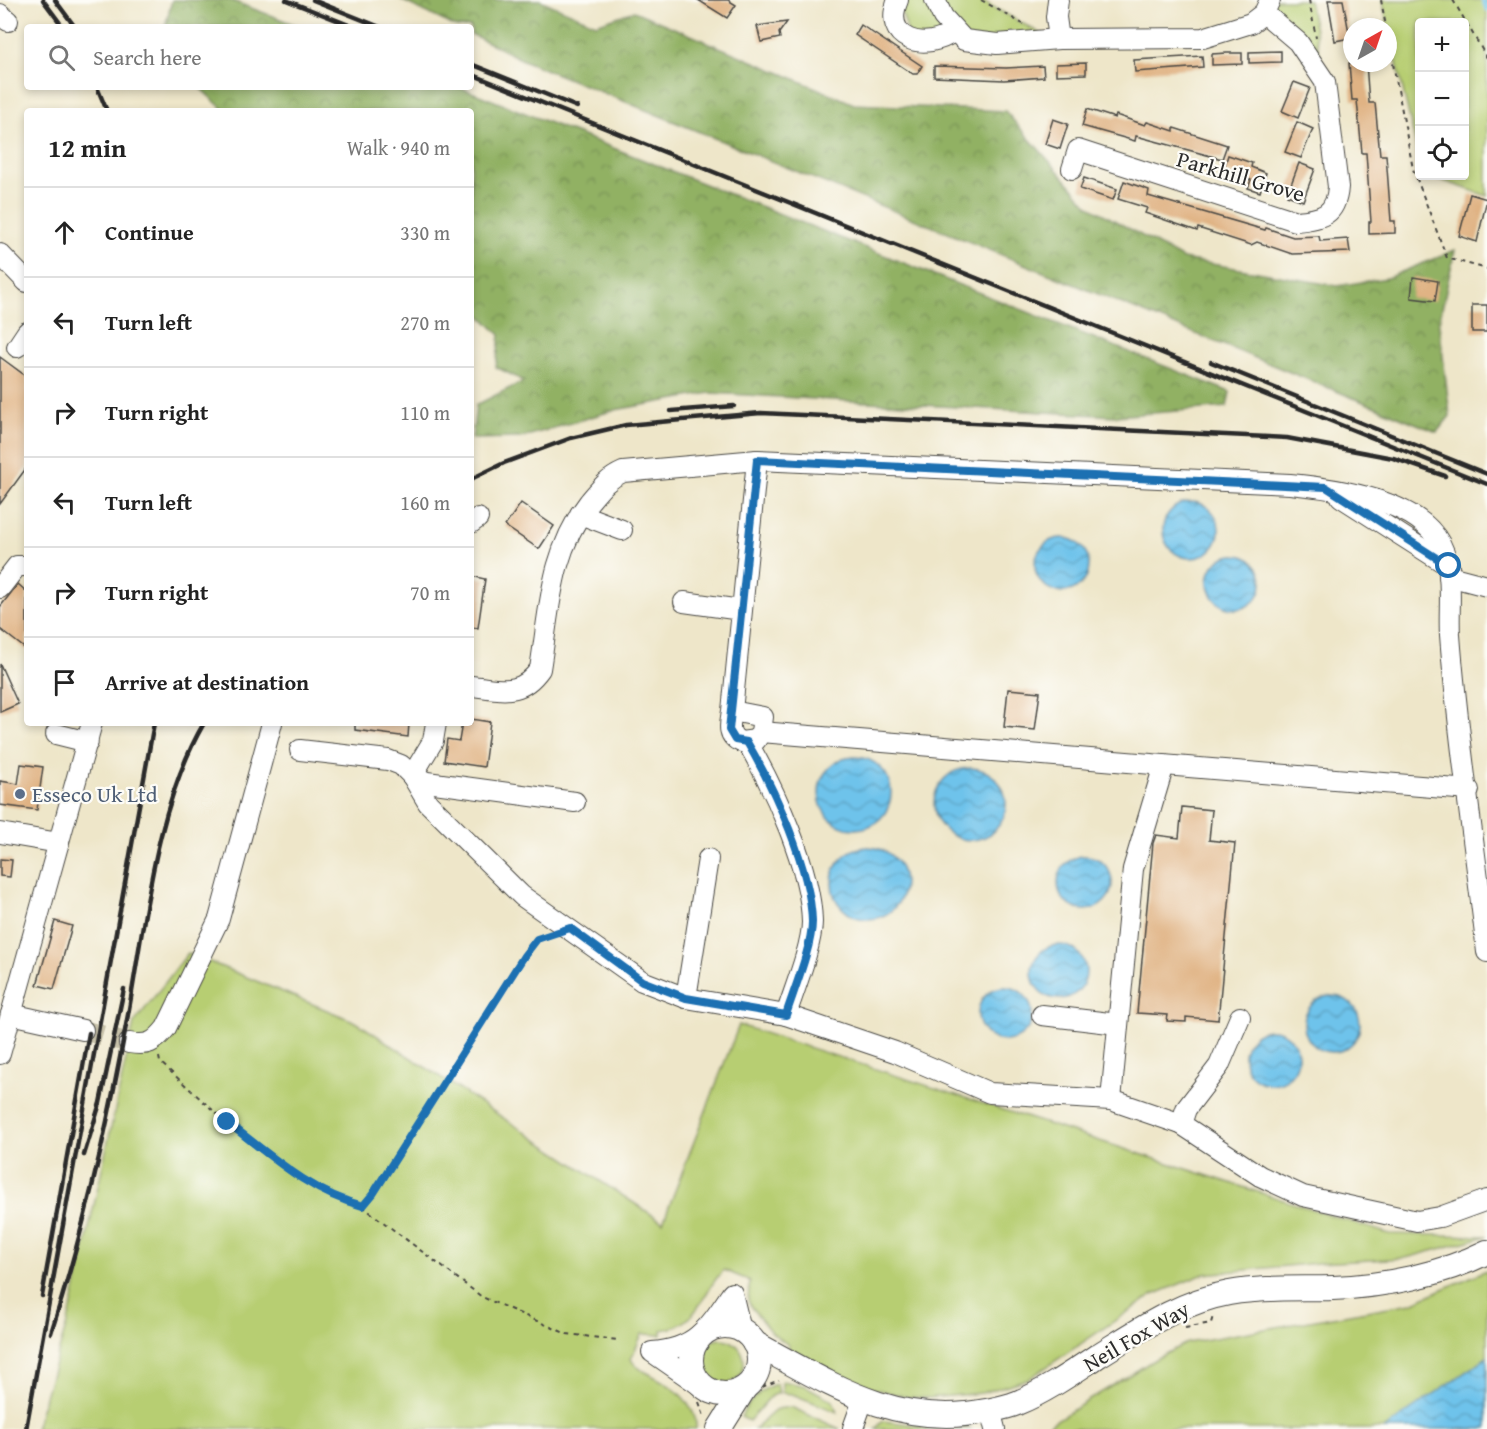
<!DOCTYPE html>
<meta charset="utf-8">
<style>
body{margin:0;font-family:"Gentium Book Plus",serif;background:#f6f6f6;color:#222}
.controls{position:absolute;right:18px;top:18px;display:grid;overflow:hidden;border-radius:6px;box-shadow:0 3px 9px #0003}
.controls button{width:54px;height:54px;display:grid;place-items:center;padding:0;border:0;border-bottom:2px solid #e0e0e0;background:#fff;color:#222;font:30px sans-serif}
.compass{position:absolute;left:1343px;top:18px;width:54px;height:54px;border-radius:50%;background:#fff;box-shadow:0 3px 9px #0003;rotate:40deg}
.stop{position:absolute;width:18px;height:18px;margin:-14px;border:4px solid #1f6fb2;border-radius:50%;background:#fff}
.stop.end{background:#1f6fb2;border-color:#fff;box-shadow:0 2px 6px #0008}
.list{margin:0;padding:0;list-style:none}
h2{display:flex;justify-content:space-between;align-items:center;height:78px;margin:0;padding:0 24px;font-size:26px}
h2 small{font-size:20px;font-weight:400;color:#767676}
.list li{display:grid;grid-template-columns:39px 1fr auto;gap:18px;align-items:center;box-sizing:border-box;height:90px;padding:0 24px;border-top:2px solid #e0e0e0}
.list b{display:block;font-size:22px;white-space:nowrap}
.list em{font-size:20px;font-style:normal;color:#767676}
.icon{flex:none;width:33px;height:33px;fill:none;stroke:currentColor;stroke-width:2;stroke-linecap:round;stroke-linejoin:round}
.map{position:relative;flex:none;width:1487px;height:1429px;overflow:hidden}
.search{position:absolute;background:#fff;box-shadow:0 3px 9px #0003;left:24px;top:24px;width:450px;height:66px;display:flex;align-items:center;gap:15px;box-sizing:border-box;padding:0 21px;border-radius:6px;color:#767676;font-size:22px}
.panel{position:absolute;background:#fff;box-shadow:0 3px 9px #0003;left:24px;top:108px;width:450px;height:618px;border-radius:6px}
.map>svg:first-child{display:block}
</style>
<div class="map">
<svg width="1487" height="1429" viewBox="0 0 1487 1429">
<defs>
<pattern id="forest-crowns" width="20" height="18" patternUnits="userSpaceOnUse" patternTransform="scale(1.5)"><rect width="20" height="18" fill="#91b164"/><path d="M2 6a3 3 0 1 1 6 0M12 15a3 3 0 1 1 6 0" fill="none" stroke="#779053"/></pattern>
<pattern id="water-waves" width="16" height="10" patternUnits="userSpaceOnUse" patternTransform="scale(1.5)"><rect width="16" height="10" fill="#6ec3eb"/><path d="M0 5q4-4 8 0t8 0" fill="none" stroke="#5b9fbf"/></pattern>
</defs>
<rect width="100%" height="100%" fill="#fdfcf7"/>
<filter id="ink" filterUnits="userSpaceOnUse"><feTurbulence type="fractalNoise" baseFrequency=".0167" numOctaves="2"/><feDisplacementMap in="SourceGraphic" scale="12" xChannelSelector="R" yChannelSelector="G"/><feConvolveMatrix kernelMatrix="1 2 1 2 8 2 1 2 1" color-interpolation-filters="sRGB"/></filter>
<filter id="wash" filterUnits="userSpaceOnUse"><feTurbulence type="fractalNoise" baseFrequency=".008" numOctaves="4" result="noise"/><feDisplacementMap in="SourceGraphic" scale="24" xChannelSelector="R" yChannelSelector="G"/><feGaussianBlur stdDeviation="1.35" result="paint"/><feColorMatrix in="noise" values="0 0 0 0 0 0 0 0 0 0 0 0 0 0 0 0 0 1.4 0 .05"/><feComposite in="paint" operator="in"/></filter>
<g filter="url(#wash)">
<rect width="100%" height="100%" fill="#eee6c9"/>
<g fill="#b7ce72" stroke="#717c4e" stroke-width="1.5">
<polygon points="898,0 981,0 1052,40 910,40"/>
<polygon points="1270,0 1309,0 1325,82 1283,27"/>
<polygon points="1382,0 1487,0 1487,196 1430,176 1464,176 1464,22 1420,22 1419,158"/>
<path d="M188 953 356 1022 663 1222 739 1025 1389 1234 1487 1236 1406 1258 1318 1263 1204 1274 1153 1295 1030 1378 982 1393 928 1398 907 1397 863 1386 790 1350 788 1345 770 1331 751 1307 748 1300 750 1281 724 1270C701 1291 701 1325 662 1330V1335L642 1334 631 1359C635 1368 645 1371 653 1376 673 1386 698 1405 696 1429H35L70 1314 134 1023Z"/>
<polygon points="1487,1270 1487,1357 1384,1429 1042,1429 1157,1358 1187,1343 1411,1303"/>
<circle cx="721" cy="1362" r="23"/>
<polygon points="782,1381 806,1386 833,1401 837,1412 792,1394 782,1393"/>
<path d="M777 1384 779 1393 771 1396 749 1421 741 1417C747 1403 762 1387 777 1384Z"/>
<polygon points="791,1407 840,1429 754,1429 777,1409"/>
<polygon points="883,1421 940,1428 966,1426 971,1429 875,1429"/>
</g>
<g fill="url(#forest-crowns)" stroke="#5e6e48" stroke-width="1.5">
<polygon points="172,0 230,0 301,27 165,27"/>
<polygon points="401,0 540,0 596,24 634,11 854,104 1005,111 1089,206 1183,259 1337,286 1387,278 1455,250 1439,322 1450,416 1437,432 525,61 471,34 471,27 456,27"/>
<polygon points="199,87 459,87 1230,392 1227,407 1115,416 710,393 615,410 520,438 472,439 476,405 524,381 496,367 500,335 478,313 471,317 471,111 225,111"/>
</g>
<g fill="url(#water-waves)" stroke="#4c778b" stroke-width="1.5">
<circle cx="1191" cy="530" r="28"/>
<circle cx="1062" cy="565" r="27"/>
<circle cx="1235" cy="582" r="27"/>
<circle cx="855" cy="793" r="36"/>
<circle cx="970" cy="804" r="36"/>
<circle cx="868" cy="883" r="36"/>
<circle cx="1085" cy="883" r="27"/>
<circle cx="1059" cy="972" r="27"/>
<circle cx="1005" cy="1014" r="27"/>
<circle cx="1332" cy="1024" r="28"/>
<circle cx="1271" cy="1057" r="27"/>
<polygon points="1487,1357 1487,1429 1384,1429"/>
</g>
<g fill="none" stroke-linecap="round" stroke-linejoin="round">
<polyline stroke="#6ec3eb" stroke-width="4.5" points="1483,0 1487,9"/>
</g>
<g id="blocks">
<g fill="#e0b384">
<polygon points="698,0 728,0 736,5 727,18"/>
<polygon points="1328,0 1343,0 1350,38 1335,41"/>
<polygon points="787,22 779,33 780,38 761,42 757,26"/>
<polygon points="861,25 922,66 917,74 913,74 855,35"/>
<polygon points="1281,51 1281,62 1249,63 1249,52"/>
<polygon points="1227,53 1242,53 1242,64 1212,65 1212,54"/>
<polygon points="1202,56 1203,67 1135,72 1134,60"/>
<polygon points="1086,63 1086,74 1056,75 1056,64"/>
<polygon points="1349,63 1366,63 1369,103 1375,103 1380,155 1386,155 1391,221 1395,221 1395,233 1369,234 1369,222 1371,222 1366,153 1362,153 1357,100 1352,100"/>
<polygon points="934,66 1006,68 1043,66 1044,77 1004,80 934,77"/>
<polygon points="1294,82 1310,88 1298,118 1282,111"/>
<polygon points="1087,109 1115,118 1116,115 1145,125 1147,122 1174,131 1174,128 1227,145 1222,159 1136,136 1135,141 1082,126"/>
<polygon points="1053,119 1068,124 1060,149 1045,144"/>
<polygon points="1297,122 1313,129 1301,158 1285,152"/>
<polygon points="1228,155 1252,163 1251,167 1266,173 1260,192 1248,188 1251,180 1223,171"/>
<polygon points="1299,163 1315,169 1303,201 1287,195"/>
<polygon points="1084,178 1117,189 1113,200 1080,189"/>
<polygon points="1124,181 1149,190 1148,196 1265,230 1266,228 1293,237 1319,236 1320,241 1348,239 1350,252 1292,254 1257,242 1251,245 1198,228 1197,231 1145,213 1147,208 1118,199"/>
<polygon points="1470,194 1487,199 1477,242 1459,236"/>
<polygon points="1413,277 1438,281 1435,301 1411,298"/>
<rect x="1472" y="305" width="15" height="27"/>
<polygon points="0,357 27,377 27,467 0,504"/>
<polygon points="521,503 554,526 539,549 505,526"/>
<polygon points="471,576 485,579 478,628 471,627"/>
<polygon points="18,584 27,592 27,650 0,629 0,607"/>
<polygon points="0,664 18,704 0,712"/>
<polygon points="1008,689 1040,692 1035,730 1004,727"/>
<polygon points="471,719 490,722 484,767 444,761 447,739 459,741 462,723 471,723"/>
<polygon points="355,723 409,723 408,737 355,730"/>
<polygon points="21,764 43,767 37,810 0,805 0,781 18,784"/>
<polygon points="1182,807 1212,810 1209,840 1235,843 1218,1020 1186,1017 1186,1022 1167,1021 1168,1015 1137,1013 1153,843 1156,835 1179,838"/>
<polygon points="0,859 12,860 10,877 0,876"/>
<polygon points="55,921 72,926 54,989 37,985"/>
</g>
</g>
</g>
<g filter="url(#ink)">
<use href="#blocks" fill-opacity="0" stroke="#484743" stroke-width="1.5"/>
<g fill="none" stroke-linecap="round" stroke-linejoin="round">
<polyline stroke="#c7c1a9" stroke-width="20" stroke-dasharray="20 10" stroke-linecap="butt" points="83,1030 129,1043"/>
<g stroke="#484743" stroke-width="22">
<g id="minor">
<path d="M898 0C881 40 925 53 955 31"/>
<polyline points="935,0 943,17 964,40 997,44 1059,39 1203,38 1251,23 1264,13 1270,0"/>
<polyline points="1058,0 1056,17 1059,39"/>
<polyline points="0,14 8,21"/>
<path d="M1072 169 1078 150 1296 221C1322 219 1336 215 1338 187L1325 82 1298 42 1264 13"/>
<polyline points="0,254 27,282"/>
<polyline points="17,347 27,332"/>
<polyline points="1341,497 1449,566"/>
<polyline points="580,514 622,530"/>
<polyline points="471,523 478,518"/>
<polyline points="1449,576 1487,586"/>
<polyline points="0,588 17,566 27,566"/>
<polyline points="684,602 741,610"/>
<path d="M471 686C502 689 520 697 540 669 550 608 550 553 589 502 600 489 607 479 623 472L757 460 1290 484C1333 488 1410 499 1436 537 1456 565 1448 603 1450 635 1458 741 1475 846 1487 952"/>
<path d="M732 711C730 723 726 736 741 742L756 740 761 732 763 717 732 711 757 460"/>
<polyline points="436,723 433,741 412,776 427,782 575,802"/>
<polyline points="761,732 1469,790"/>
<polyline points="56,734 88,742"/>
<path d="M747 742C774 788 811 869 812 922 812 946 794 990 786 1015"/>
<polyline points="300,750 388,760 401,765 412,776 428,803 522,896 642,981 686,998 786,1015 895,1052 990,1093 1111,1100 1181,1124 1260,1176 1303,1196 1417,1221 1440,1217 1487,1200"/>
<polyline points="0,833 59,843"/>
<polyline points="686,998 708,859"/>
<polyline points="11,1014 83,1030"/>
<polyline points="1042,1015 1118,1024"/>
<path d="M129 1043C148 1046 154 1043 166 1028L219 919 272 723"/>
<polyline points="0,1054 92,723"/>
<polyline points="1111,1100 1133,869 1164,765"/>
<polyline points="1181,1124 1186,1109 1219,1066 1240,1017"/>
<path d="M701 1386 652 1352C696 1349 709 1327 732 1293L741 1330"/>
<polyline points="990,1410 995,1429"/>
<polyline points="853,1428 863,1400"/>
</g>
</g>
<g stroke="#484743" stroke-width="26">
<g id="major">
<circle cx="725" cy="1360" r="34"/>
<path d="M754 1343C829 1383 896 1429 986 1411 996 1409 1008 1407 1017 1403 1046 1391 1073 1372 1099 1355 1141 1329 1180 1302 1229 1293 1263 1287 1299 1289 1333 1288 1384 1286 1441 1275 1487 1252"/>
<polyline points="719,1429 744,1389"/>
</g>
</g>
<g stroke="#484743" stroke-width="2" stroke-dasharray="4.5 4.5" stroke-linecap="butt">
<polyline points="981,0 1023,24"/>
<polyline points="1309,0 1316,38"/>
<polyline points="1381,0 1386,27"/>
<polyline points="1453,0 1487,58"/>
<polyline points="1388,37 1413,169 1447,258 1487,269"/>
<path d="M159 1057 160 1062C215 1111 291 1189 362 1206L373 1194 524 956 537 939 546 935"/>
<polyline points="362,1206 482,1297 567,1334 617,1340"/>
<polyline points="1185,1328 1211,1323 1213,1316"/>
<polyline points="762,1387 779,1380"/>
<polyline points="699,1402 704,1416"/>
</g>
<use href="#minor" stroke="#fff" stroke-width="20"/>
<use href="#major" stroke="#fff" stroke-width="24"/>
<g stroke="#2b2b2b" stroke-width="4.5">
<polyline points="43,0 63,27"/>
<polyline points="55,0 75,27"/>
<polyline points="286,0 354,27"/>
<polyline points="313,0 380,27"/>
<polyline points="471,64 577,107"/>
<polyline points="471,74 1487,484"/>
<polyline points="97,87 107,111"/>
<polyline points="1211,362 1487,474"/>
<polyline points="671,411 734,406"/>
<polyline points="471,479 504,463 571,438 626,425 761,413 1287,438 1393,458 1445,476"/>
<polyline points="84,1155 100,1103 124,989"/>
<polyline points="42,1296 89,1033"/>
<path d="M51 1333C84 1230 108 1126 127 1020 145 924 154 809 204 723"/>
<polyline points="26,1429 154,723"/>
</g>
</g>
</g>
<g fill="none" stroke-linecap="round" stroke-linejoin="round" filter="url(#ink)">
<path stroke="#1f6fb2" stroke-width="8" d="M227 1122C269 1154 310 1193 363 1206L373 1194 524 956 537 939 570 928 642 981 686 998 786 1015C794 990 812 946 812 922 811 869 774 788 747 742L735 740 729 730 757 460 1326 487 1449 566"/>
</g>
<circle fill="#5c6f8a" stroke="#fdfcf7" stroke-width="2" cx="20" cy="794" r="6"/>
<g text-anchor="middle" stroke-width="4.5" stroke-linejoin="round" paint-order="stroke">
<g font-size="22" fill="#2b2b2b" stroke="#fdfcf7">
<text transform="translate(1241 176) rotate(16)" y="8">Parkhill Grove</text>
<text transform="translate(1136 1336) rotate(-30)" y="8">Neil Fox Way</text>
</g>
<g font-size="22" fill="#4e5e75" stroke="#fdfcf7" text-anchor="start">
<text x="32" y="802">Esseco Uk Ltd</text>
</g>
</g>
</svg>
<div class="controls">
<button>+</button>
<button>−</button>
<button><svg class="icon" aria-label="locate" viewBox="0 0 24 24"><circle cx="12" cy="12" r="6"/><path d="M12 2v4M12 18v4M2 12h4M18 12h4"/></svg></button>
</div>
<svg class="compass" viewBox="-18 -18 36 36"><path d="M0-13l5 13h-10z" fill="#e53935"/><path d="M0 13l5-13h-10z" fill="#767676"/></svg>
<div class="stop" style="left:1449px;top:566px"></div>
<div class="stop end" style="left:227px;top:1122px"></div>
<div class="search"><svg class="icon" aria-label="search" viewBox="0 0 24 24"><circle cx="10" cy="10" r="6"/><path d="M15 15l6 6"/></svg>Search here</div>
<section class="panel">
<h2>12 min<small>Walk · 940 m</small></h2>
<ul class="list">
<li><svg class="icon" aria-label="ahead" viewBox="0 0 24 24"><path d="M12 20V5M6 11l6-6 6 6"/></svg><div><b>Continue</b></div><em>330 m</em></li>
<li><svg class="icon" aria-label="left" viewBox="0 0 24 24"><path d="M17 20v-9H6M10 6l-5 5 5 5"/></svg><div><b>Turn left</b></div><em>270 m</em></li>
<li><svg class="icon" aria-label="right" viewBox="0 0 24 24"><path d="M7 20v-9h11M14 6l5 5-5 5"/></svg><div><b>Turn right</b></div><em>110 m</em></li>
<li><svg class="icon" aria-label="left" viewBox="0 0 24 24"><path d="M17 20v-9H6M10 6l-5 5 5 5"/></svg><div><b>Turn left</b></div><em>160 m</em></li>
<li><svg class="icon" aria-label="right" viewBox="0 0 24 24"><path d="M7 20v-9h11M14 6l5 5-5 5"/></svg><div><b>Turn right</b></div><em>70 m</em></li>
<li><svg class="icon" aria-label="arrive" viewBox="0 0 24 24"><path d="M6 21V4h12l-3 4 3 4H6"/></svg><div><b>Arrive at destination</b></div></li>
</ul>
</section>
</div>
